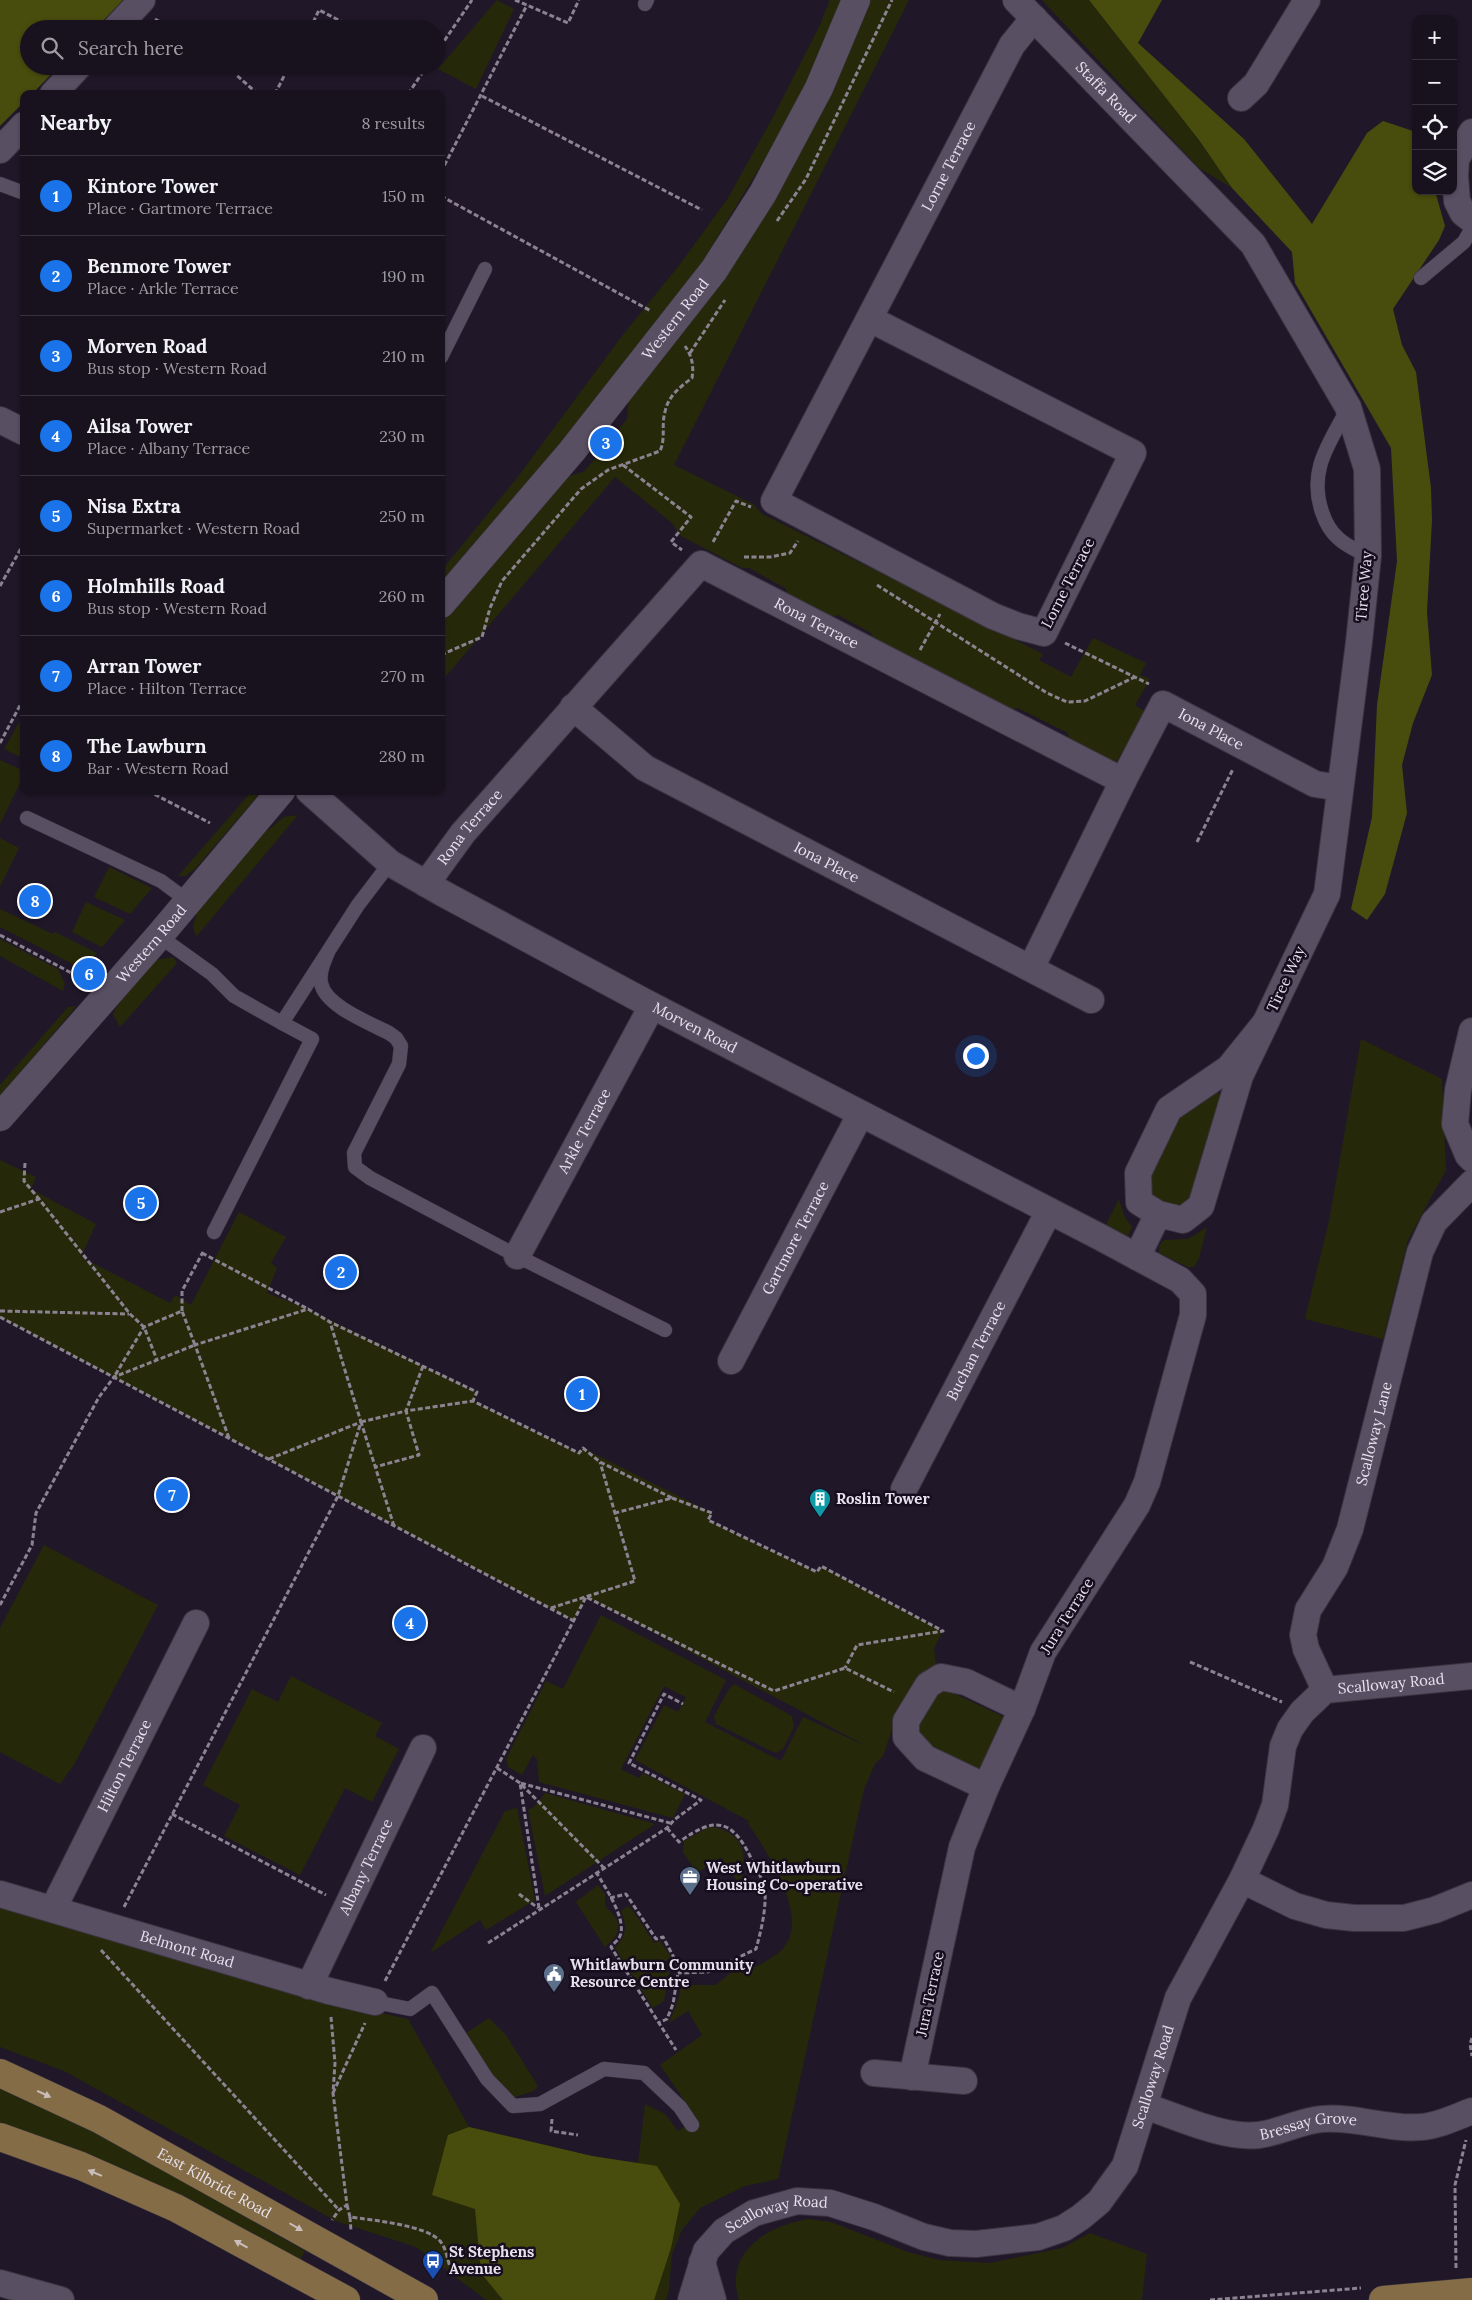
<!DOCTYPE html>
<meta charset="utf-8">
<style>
body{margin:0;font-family:Lora,serif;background:#211a27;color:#f1f3f6}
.controls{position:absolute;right:15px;top:15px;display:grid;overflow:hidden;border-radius:10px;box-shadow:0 1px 4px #0004}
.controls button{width:45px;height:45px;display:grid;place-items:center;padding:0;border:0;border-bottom:1px solid #36313c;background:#18111e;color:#f1f3f6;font:25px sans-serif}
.you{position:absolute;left:975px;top:1055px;width:18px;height:18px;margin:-12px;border:4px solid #fff;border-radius:50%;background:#1a73e8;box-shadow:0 0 0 8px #1a73e833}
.badge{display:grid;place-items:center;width:32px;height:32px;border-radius:50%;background:#1a73e8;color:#fff;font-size:16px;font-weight:700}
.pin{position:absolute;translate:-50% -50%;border:2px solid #fff;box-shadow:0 1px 5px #0006}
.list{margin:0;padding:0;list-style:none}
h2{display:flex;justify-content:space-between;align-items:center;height:65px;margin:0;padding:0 20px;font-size:21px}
h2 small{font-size:16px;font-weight:400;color:#9f9da4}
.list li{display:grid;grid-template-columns:32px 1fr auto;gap:15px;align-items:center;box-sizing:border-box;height:80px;padding:0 20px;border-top:1px solid #36313c}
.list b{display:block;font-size:19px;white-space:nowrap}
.list p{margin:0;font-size:16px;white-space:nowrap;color:#9f9da4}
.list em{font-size:16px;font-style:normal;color:#9f9da4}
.icon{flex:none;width:28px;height:28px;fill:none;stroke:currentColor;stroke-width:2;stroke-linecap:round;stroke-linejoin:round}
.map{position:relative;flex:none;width:1472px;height:2300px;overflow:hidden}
.search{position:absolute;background:#18111e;box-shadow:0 1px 4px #0004;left:20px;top:20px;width:425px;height:55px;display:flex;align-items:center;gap:12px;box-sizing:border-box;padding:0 18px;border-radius:28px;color:#9f9da4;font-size:19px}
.panel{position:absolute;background:#18111e;box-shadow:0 1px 4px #0004;left:20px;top:90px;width:425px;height:705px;border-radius:10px}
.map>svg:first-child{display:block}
</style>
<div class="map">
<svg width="1472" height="2300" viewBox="0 0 1472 2300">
<rect width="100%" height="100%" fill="#201728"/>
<g fill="#262909">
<polygon points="497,0 514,9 476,89 438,69"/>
<polygon points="830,0 842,0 814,67 770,150 701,264 602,393 441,583 441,571 517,478 622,336 681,263 728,198 772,119 820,25"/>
<polygon points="862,0 909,0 674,465 753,504 762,514 1043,654 1039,660 1071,677 1093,638 1146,663 1140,675 1150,679 1135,705 1146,712 1114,766 1070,744 1068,733 1018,708 1006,711 875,644 871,633 838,615 827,618 792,601 785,588 749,568 742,568 681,536 672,523 615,477 441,682 441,616 555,481 585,471 627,419 629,395"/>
<polygon points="1042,0 1089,0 1199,140 1232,188 1199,168"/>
<polygon points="24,714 24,756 23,758 4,749"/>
<polygon points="0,760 24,771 24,775 0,824"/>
<polygon points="252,791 262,791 194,870 185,876 178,876"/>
<polygon points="298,815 196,937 193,926 197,912 263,834 284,817"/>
<polygon points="0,838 19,848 0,887"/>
<polygon points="109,867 152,888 130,914 94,897"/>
<polygon points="86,902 125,920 102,947 72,932"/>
<polygon points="0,909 53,934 55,932 97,953 82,969 0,927"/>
<polygon points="0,939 58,969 65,984 63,991 0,956"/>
<polygon points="173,957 177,963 120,1027 113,1014 121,1000 155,960"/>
<polygon points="76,1006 70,1014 0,1096 0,1085 68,1007"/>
<polygon points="1361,1039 1442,1079 1446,1170 1408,1240 1383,1339 1305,1319 1329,1221"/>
<polygon points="1216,1090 1220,1095 1205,1160 1193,1199 1184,1208 1173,1208 1149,1193 1146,1181 1182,1113"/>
<path d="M0 1160 36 1177 31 1189 96 1224 81 1257 170 1303 175 1295 191 1305 239 1212 286 1237 271 1263 277 1268 267 1293 308 1309 477 1392 474 1401 579 1453 583 1448 712 1513 709 1521 816 1572 821 1566 943 1631 934 1648 936 1665 895 1721 883 1756 875 1764 864 1789 778 2179 745 2186 700 2208 682 2230 672 2254 669 2290 666 2300H486L416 2247 336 2221 64 2071 0 2047V1904L317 1999 408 2019 469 2127 592 2156 638 2163 645 2104 665 2114 678 2131 697 2119 660 2065 702 2035 688 2011 669 2023 679 1997 681 1985H716L736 1968C755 1970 758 1966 774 1956 819 1928 768 1854 748 1823L749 1821 635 1760 664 1705 678 1712 686 1697 664 1686 621 1769 639 1778 643 1773 685 1794 673 1818 539 1782 537 1759 533 1755 522 1775 508 1767 506 1759 546 1681 563 1689 601 1615 726 1680 705 1722 781 1761 803 1717 870 1748 587 1597 574 1621 0 1317Z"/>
<polygon points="1119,1199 1124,1216 1132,1227 1128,1236 1105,1226"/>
<polygon points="1207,1227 1199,1258 1194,1267 1188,1267 1159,1253 1159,1246 1164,1240 1188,1239"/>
<polygon points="44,1545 158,1605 75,1763 60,1784 0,1752 0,1628"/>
<polygon points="291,1676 382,1723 375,1736 399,1749 372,1802 345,1788 300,1875 224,1836 240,1805 203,1785 252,1689 278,1702"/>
<polygon points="734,1684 792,1716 794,1727 783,1749 775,1753 716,1724 714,1716 729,1689"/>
<path d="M941 1690 951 1692 1006 1718 981 1771 923 1743 917 1736C919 1719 929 1701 941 1690Z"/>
<polygon points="545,1793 655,1824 545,1896 528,1810 535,1806"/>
<polygon points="517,1808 535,1900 486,1930 480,1920 430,1953 505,1811"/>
<path d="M709 1827C739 1829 749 1850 742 1878L737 1881 721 1857 697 1873 683 1852 684 1841Z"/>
<path d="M598 1885 605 1894V1906C622 1922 624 1931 605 1947L576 1902Z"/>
<path d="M628 1906C633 1909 649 1936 655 1943L660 1941 671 1957 665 1962 669 1974 664 2001 653 2008 615 1948C627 1936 627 1926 621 1911Z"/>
<polygon points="489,2018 506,2035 538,2086 534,2091 512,2098 489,2079 463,2035"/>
<polygon points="0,2086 107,2137 305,2251 299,2262 96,2158 0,2123"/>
<path d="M808 2219 831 2222 908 2252 939 2260 990 2263 1062 2248 1090 2233 1147 2254 1142 2300H739C724 2252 767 2226 808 2219Z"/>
</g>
<g fill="#484d0d">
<polygon points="0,0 123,0 95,29 29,29 29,66 59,66 32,94 24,94 24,102 0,126"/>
<polygon points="1089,0 1162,0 1138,43 1244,139 1312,224 1367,133 1383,121 1416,132 1416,191 1435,191 1445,226 1439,240 1393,309 1402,345 1416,372 1431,488 1432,520 1427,612 1432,675 1413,723 1402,765 1407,813 1385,894 1367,920 1351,909 1372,817 1377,705 1397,561 1391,448 1295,283 1292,252 1232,188 1199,140"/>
<polygon points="469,2127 592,2156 657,2166 680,2204 671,2248 654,2300 503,2300 481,2273 475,2209 432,2195 448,2135"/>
</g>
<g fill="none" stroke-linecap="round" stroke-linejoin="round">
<g stroke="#3a3441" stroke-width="15">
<g id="service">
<polyline points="645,4 647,0"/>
<polyline points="0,184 24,193"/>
<polyline points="1421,278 1464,242 1472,228"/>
<polyline points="441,357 485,269"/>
<path d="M1348 408C1329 444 1308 470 1322 512 1325 521 1331 532 1338 538 1346 546 1358 551 1368 556"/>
<polyline points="27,818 161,881 188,901"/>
<polyline points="159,936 212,974 234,996 282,1023 358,905 390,863"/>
<path d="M328 952C324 962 319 972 321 983 325 1006 370 1023 389 1033L396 1038 401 1046 399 1064 354 1153 355 1167 370 1178 517 1256 665 1330"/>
<polyline points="214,1232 312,1039 282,1023"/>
<polyline points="375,2002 410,2009 432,1993 487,2079 513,2106 540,2104 604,2069 644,2073 680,2107 692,2125"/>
</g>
</g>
<g stroke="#3a3441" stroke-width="28">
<g id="minor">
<path id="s1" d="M1016 0 1253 244 1348 407 1367 469 1368 556 1359 642 1327 894 1240 1076 1201 1206 1183 1220 1158 1214 1139 1202 1138 1173 1169 1109 1229 1068 1266 1022"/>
<polyline points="115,29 142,0"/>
<polyline points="53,94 79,66"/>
<polyline points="1241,98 1256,84 1307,0"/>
<polyline points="1472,132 1456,159 1455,176 1457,201 1463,213 1472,220"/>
<polyline points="0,150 24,125"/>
<path id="s2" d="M870 319 1133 453 1044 633 1018 626 993 616 774 501 1012 45 1034 18"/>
<polyline points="0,420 24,432"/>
<path id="s3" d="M573 707 645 768 1091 1000"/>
<path id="s4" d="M1123 781 1163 704 1315 784 1340 788"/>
<path id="s5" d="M309 791 390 863 444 894 645 1002 1100 1237 1180 1280 1193 1294V1315L1147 1482 1137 1505 1043 1652 1022 1709 986 1787 962 1847 912 2077"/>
<path id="s6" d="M426 884 463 833 701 564 1123 781 1031 968"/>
<polyline points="1472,1031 1458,1090 1455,1124 1468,1155 1472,1159"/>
<path id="s7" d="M517 1256 652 1006"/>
<polyline points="1137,1257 1158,1214"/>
<path id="s8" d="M731 1361 860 1115"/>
<path id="s9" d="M904 1489 1049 1211"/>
<path id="s10" d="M1325 1690 1306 1649 1303 1635 1308 1610 1335 1567 1350 1529 1420 1252 1434 1222 1472 1183"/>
<polyline points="986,1787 925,1758 906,1737 906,1721 928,1685 941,1677 966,1682 1022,1709"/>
<polyline points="1242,1880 1295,1906 1326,1915 1354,1918 1404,1918 1435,1910 1472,1895"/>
<path id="s11" d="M0 1894 329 1991 375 2002"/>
<path id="s12" d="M53 1909 196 1623"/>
<path id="s13" d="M309 1986 423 1748"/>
<polyline points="874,2073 964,2081"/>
<path id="s14" d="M1145 2106C1178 2117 1224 2139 1259 2135 1281 2132 1300 2121 1322 2119 1355 2116 1388 2130 1421 2127 1438 2126 1456 2117 1472 2111"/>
<polyline points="702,2262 713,2300"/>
<polyline points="0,2283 61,2300"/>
<path id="s15" d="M691 2300 706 2251 724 2231 754 2213 797 2201 830 2203 874 2217 924 2237 950 2243 976 2244 1038 2237 1064 2228 1081 2217 1099 2202 1125 2166 1178 1998 1242 1880 1266 1829 1275 1805 1283 1746 1290 1729 1302 1712 1325 1690 1472 1676"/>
</g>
</g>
<g stroke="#3a3441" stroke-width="29">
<g id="tertiary">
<path id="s16" d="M441 604 572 451 714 270 763 193 819 88 856 0"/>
<path id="s17" d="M0 1117 159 936 281 791"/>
</g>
</g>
<g stroke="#3a3441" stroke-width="29">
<g id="primary">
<path id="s18" d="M0 2073 99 2119 424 2300"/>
<polyline points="0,2137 81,2166 176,2208 346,2300"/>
<polyline points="1383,2300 1472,2292"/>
</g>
</g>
<g stroke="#8b8392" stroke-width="3" stroke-dasharray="5 2.5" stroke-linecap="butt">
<polyline points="515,0 568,23 579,0"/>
<polyline points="155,19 172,29"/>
<polyline points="310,29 319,10 356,29"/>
<polyline points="436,53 472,0"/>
<polyline points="226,66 258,94"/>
<polyline points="275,94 289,66"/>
<polyline points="408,94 427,66"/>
<polyline points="482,96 702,210"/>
<polyline points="441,172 527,5"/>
<polyline points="441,196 651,311"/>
<polyline points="777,221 806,179 892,0"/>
<polyline points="690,353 725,300"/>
<polyline points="623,465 691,517 671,542 682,550"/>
<polyline points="713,542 736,501 751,507"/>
<polyline points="744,557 770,557 790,553 798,541"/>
<polyline points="877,585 1047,693 1067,702 1085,701 1135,677"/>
<polyline points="0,586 24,543"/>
<polyline points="1065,643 1149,684"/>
<polyline points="920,650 940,614"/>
<path d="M441 655 482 637 490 608 502 581 581 489 608 470 660 451C666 438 661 425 665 412 668 396 680 387 692 378 694 366 692 356 685 346"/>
<polyline points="0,743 24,698"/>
<polyline points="148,791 210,823"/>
<polyline points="1197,842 1233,769"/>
<polyline points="0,935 79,977"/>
<polyline points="25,1163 24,1181 39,1199"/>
<polyline points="0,1212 39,1199 130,1314 144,1327 157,1360"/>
<polyline points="202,1253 308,1309"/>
<polyline points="0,1311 129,1314"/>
<polyline points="182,1311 182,1291 203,1252"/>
<polyline points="0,1317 574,1621"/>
<polyline points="423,1366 406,1411 473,1401"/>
<polyline points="361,1422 406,1411 419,1455 375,1467"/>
<polyline points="229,1438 195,1345 308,1309 330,1322 477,1392 473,1401 579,1453 583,1448 600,1462 672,1498 615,1513"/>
<polyline points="269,1459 361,1422 330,1322"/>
<polyline points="672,1498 712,1513 708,1520 817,1572 821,1566 943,1631 857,1645 845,1668"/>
<polyline points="0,1605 32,1545 36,1513 99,1397 114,1377 195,1345 182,1311 144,1327 114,1377"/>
<polyline points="551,1608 635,1581 600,1462"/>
<polyline points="1190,1662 1282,1702"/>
<polyline points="497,1768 520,1783 604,1868"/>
<polyline points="172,1814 326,1895"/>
<path d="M667 1828 679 1842C715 1816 732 1818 752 1860 756 1869 765 1882 765 1892 766 1911 761 1931 756 1949L708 1972 678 1973"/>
<path d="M596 1872C605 1887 629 1922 619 1938 617 1941 613 1944 611 1947L676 2050"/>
<polyline points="519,1894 538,1908"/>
<polyline points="610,1898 626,1894 656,1939 663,1937 679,1967 673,2004 667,2019 658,2023"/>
<polyline points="124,1907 338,1496 361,1422 394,1526"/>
<polyline points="539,1908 520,1783 670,1823"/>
<polyline points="488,1943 667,1828 674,1820 701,1800 629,1763 664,1694 683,1704"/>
<polyline points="101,1950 339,2210"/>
<polyline points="385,1981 586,1597 774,1691 845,1668 894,1692"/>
<polyline points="331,2017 335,2063 333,2093 347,2205 339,2210 332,2220"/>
<polyline points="1472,2038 1470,2044 1472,2056"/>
<polyline points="333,2093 365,2023"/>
<polyline points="552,2119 551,2131 578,2135"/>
<path d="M347 2205 350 2217C371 2220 426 2225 440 2241 446 2248 447 2258 450 2267"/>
<polyline points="350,2217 351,2231"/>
<polyline points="1456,2268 1455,2185 1466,2140"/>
<polyline points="1210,2300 1361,2288"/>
</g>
<use href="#service" stroke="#594f63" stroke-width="14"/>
<use href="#minor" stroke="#594f63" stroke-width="26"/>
<use href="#tertiary" stroke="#594f63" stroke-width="28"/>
<use href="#primary" stroke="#846c47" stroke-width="28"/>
</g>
<defs><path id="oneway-solid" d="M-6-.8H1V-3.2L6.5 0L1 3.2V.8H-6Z" transform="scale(1.25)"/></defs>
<g fill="#c9bebb">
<use href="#oneway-solid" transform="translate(44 2094) rotate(25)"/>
<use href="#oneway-solid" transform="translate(95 2173) rotate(-157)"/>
<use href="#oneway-solid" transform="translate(296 2227) rotate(30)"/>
<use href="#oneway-solid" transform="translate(241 2244) rotate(-151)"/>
</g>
<defs>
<g id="building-pin" transform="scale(1.125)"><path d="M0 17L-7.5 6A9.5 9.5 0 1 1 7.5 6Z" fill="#0f9aa8" stroke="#160e1e"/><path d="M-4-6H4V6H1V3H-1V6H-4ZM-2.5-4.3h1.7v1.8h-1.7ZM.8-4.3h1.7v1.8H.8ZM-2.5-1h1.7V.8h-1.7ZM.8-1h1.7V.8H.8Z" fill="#fff"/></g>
<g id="office-pin" transform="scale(1.125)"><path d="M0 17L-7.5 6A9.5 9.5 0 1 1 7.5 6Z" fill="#5c6f8a" stroke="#160e1e"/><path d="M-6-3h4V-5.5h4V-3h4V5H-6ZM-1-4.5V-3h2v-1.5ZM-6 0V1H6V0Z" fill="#fff"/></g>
<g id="civic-pin" transform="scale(1.125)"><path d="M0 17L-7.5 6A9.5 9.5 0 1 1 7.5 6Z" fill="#5c6f8a" stroke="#160e1e"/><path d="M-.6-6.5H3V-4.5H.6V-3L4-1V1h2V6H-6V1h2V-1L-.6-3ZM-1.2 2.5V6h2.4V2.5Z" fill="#fff"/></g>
<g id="bus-pin" transform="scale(1.125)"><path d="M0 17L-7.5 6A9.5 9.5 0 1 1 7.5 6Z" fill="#1a4fb4" stroke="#160e1e"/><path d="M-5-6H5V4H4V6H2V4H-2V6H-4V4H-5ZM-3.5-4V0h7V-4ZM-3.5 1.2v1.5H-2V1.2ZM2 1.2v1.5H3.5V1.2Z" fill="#fff"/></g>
</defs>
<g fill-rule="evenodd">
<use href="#building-pin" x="820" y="1499"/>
<use href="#office-pin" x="690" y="1877"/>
<use href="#civic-pin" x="554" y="1974"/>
<use href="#bus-pin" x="433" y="2261"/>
</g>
<g text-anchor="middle" stroke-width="5" stroke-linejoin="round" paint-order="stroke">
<g font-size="15" fill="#e7e1ed" stroke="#160e1e">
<text dy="5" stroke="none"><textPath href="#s1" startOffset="129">Staffa Road</textPath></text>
<text dy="5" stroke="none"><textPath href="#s2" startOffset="1175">Lorne Terrace</textPath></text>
<text dy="5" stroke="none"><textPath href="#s16" startOffset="369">Western Road</textPath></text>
<text transform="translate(1068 583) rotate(-63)" y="5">Lorne Terrace</text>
<text transform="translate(1364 586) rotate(-85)" y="5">Tiree Way</text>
<text dy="5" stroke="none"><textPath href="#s6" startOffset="552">Rona Terrace</textPath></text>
<text dy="5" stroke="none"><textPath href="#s4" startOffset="141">Iona Place</textPath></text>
<text dy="5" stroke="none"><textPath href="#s6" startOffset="72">Rona Terrace</textPath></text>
<text dy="5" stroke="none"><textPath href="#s3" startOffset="299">Iona Place</textPath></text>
<text dy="5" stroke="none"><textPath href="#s17" startOffset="230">Western Road</textPath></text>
<text transform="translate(1286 979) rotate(-65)" y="5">Tiree Way</text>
<text dy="5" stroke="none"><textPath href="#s5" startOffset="455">Morven Road</textPath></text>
<text dy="5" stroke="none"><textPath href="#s7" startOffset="142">Arkle Terrace</textPath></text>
<text dy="5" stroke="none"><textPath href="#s8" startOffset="139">Gartmore Terrace</textPath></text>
<text dy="5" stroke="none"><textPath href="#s9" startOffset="156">Buchan Terrace</textPath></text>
<text dy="5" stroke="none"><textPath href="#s10" startOffset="275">Scalloway Lane</textPath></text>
<text transform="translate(1067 1616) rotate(-58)" y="5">Jura Terrace</text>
<text dy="5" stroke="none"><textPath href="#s15" startOffset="1111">Scalloway Road</textPath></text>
<text dy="5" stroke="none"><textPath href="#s12" startOffset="160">Hilton Terrace</textPath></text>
<text dy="5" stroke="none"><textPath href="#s13" startOffset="132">Albany Terrace</textPath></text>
<text dy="5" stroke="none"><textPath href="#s11" startOffset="195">Belmont Road</textPath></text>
<text transform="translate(930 1994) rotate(-78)" y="5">Jura Terrace</text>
<text dy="5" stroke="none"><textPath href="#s15" startOffset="615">Scalloway Road</textPath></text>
<text dy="5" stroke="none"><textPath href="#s14" startOffset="169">Bressay Grove</textPath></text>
<text dy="5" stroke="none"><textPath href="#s18" startOffset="241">East Kilbride Road</textPath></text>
<text dy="5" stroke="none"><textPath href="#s15" startOffset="135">Scalloway Road</textPath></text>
</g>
<g font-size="15" font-weight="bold" fill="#e7e1ed" stroke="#160e1e" text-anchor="start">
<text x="836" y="1504">Roslin Tower</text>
<text x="706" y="1873">West Whitlawburn<tspan x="706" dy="17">Housing Co-operative</tspan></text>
<text x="570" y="1970">Whitlawburn Community<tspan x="570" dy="17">Resource Centre</tspan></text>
<text x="449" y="2257">St Stephens<tspan x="449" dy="17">Avenue</tspan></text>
</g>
</g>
</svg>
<div class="controls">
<button>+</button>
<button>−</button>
<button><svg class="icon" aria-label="locate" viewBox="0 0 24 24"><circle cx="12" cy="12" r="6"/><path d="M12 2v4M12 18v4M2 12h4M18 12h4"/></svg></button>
<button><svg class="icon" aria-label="layers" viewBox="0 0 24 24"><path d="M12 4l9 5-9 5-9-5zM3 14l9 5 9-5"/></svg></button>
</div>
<div class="you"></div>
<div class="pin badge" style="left:582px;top:1394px">1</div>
<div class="pin badge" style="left:341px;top:1272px">2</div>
<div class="pin badge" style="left:606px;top:443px">3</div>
<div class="pin badge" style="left:410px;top:1623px">4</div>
<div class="pin badge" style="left:141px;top:1203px">5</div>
<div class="pin badge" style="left:89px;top:974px">6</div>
<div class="pin badge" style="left:172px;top:1495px">7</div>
<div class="pin badge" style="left:35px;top:901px">8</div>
<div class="search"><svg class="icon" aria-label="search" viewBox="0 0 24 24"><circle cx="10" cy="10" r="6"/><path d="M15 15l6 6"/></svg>Search here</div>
<section class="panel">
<h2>Nearby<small>8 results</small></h2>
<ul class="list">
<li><span class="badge">1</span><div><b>Kintore Tower</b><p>Place · Gartmore Terrace</p></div><em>150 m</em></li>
<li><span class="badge">2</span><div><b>Benmore Tower</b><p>Place · Arkle Terrace</p></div><em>190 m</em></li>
<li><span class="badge">3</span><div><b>Morven Road</b><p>Bus stop · Western Road</p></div><em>210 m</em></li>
<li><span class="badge">4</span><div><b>Ailsa Tower</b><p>Place · Albany Terrace</p></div><em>230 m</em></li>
<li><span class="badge">5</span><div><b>Nisa Extra</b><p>Supermarket · Western Road</p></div><em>250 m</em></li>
<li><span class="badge">6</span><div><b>Holmhills Road</b><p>Bus stop · Western Road</p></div><em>260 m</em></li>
<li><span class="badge">7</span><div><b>Arran Tower</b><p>Place · Hilton Terrace</p></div><em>270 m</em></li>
<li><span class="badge">8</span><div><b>The Lawburn</b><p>Bar · Western Road</p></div><em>280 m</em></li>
</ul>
</section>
</div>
